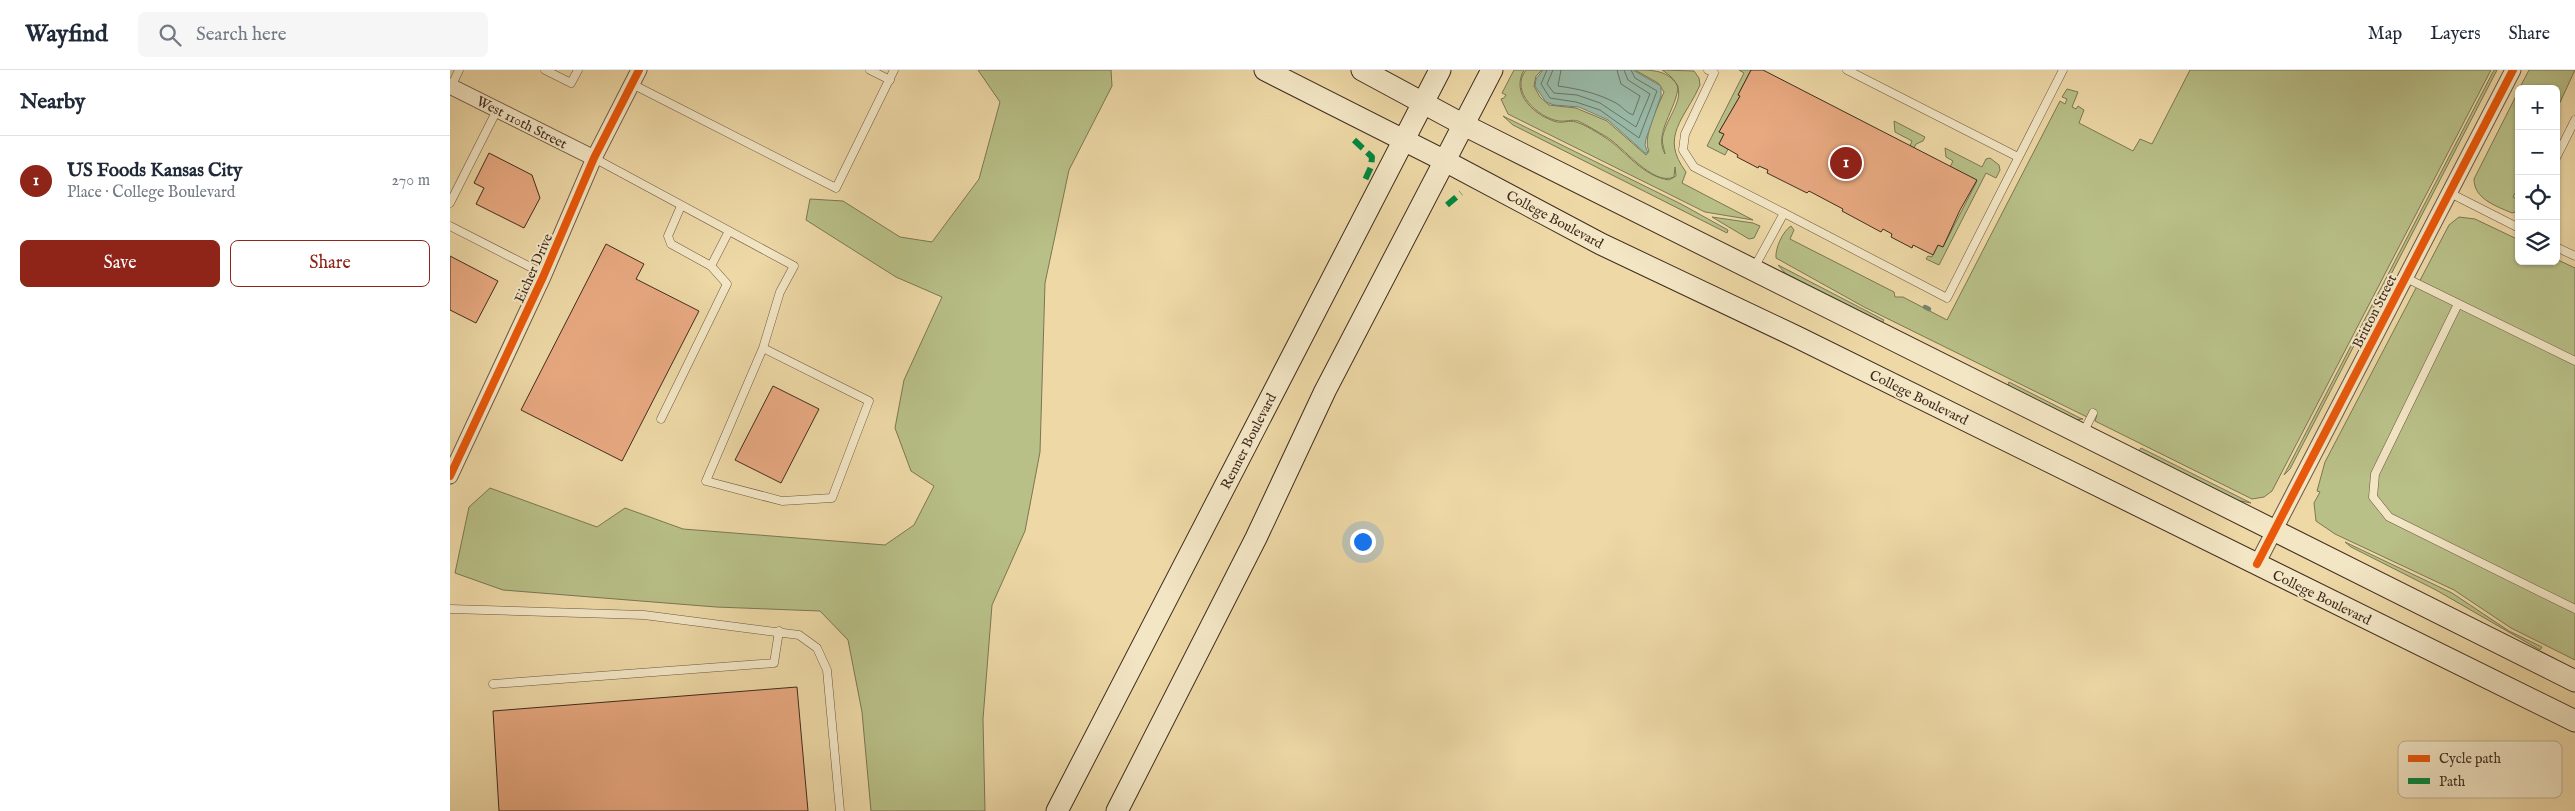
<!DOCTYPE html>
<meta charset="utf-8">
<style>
body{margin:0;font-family:"IM FELL English",serif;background:#f6f6f7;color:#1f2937}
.controls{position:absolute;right:15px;top:15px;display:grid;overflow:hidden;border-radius:8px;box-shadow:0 1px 4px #0004}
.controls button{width:45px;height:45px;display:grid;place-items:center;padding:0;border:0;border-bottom:1px solid #e0e1e3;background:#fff;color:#1f2937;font:25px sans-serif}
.you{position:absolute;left:912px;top:471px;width:18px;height:18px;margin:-12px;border:4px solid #fff;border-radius:50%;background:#1a73e8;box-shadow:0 0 0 8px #1a73e833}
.badge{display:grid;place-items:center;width:32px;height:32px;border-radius:50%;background:#8f2418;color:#fff;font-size:16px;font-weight:700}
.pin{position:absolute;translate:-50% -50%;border:2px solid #fff;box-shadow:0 1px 5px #0006}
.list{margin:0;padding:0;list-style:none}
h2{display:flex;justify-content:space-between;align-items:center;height:65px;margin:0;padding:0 20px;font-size:21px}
h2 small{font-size:16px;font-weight:400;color:#747a83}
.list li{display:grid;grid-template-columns:32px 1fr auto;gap:15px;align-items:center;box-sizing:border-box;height:90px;padding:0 20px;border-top:1px solid #e0e1e3}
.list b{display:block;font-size:19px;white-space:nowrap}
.list p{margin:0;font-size:16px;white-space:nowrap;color:#747a83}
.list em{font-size:16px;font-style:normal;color:#747a83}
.actions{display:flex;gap:10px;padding:15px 20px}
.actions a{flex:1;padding:11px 0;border:1px solid #8f2418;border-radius:8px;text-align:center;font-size:18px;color:#8f2418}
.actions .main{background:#8f2418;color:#fff}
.icon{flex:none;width:28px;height:28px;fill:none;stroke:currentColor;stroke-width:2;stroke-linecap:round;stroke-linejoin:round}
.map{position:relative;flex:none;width:2125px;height:741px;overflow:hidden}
header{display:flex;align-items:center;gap:30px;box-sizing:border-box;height:70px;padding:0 25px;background:#fff;border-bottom:1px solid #e0e1e3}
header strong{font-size:24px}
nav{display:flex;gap:28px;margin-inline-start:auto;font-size:18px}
.search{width:350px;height:45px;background:#f6f6f7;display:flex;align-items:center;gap:12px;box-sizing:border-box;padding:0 18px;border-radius:8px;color:#747a83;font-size:19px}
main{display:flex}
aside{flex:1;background:#fff}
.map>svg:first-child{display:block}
</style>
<header>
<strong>Wayfind</strong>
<div class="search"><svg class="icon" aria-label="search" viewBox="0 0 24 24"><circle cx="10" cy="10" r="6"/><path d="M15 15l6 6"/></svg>Search here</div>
<nav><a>Map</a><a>Layers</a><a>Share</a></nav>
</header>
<main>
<aside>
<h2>Nearby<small></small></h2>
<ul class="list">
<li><span class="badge">1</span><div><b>US Foods Kansas City</b><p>Place · College Boulevard</p></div><em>270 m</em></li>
</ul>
<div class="actions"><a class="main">Save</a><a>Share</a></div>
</aside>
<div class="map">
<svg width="2125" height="741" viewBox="0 0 2125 741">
<rect width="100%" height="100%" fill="#edd8a6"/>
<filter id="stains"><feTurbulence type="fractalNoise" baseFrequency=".004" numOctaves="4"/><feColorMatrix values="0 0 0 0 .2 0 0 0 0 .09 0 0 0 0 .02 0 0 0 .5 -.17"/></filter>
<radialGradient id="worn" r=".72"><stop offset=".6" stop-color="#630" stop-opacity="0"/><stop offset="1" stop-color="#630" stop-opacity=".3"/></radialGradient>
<g fill="#b8bf87" stroke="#7c7654">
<polygon points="528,0 661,0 662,16 619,100 595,213 590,382 575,461 542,535 533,649 535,741 421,741 412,642 398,570 370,541 266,537 53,520 5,503 19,437 40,418 147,457 175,438 233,459 435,475 464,455 484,416 461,401 445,358 454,310 492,227 446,207 356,150 360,129 393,131 450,167 482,172 529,109 550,32"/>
<path d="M1064 0H1074C1060 24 1085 46 1107 52 1113 53 1119 50 1126 52 1136 55 1148 63 1156 68 1177 82 1192 106 1219 110L1226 106 1225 97 1224 107C1203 117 1172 75 1155 66 1146 61 1137 55 1128 51 1122 49 1115 52 1109 51 1088 48 1059 21 1076 0H1092L1086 6 1084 16 1090 27 1099 35 1126 38 1157 51 1196 85 1199 81C1192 68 1208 36 1214 22L1208 13 1185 0C1203 0 1218 0 1228 16 1227 39 1203 63 1215 84 1214 78 1211 72 1213 65 1220 39 1245 21 1212 0L1244 1 1249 8 1250 15C1235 49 1209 66 1236 102L1232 113 1303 150 1255 142 1058 44 1051 29 1054 28 1056 25 1052 23Z"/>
<polygon points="1289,0 1301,0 1288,25 1290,26 1269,62 1274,64 1269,74 1278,79 1275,85 1257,76 1294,3"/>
<path d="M1740 0H2041L1822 421 1814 427 1802 429 1645 351 1647 345 1639 342 1637 347 1414 237 1326 188C1325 178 1333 161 1341 156L1344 160 1340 169 1444 222 1445 227H1453L1497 250 1610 31 1615 34 1617 29 1612 27 1617 19 1628 22 1622 37 1626 39 1628 36 1634 40 1629 53 1683 81 1690 69 1702 74Z"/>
<polygon points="2044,0 2047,0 1840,399 1834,405"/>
<polygon points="2079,0 2125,0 2106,41 2106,19 2069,19"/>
<path d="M2069 20V116L2063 127 2069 130V141L2062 143C2046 136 2024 129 2024 109Z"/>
<polygon points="1053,46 1231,134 1278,160 1277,163 1063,55"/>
<polygon points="1444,51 1475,67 1473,71 1466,74 1464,78 1460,76 1462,71 1445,62"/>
<polygon points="1495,78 1532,97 1536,89 1540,88 1549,95 1550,100 1546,108 1536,103 1489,195 1476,189 1478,186 1482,187 1488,175 1493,177 1527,111 1500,97 1503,91 1496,87"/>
<polygon points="1262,147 1303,153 1310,156 1304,168 1299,169"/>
<polygon points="2009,147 2025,149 2069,170 2069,191 2106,191 2106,189 2125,198 2125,590 2061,558 2004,520 1885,464 1866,451 1864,433 1870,422 1867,421 1875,392 1999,155"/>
<polygon points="1328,195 1434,250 1432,253 1336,204"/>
<polygon points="1559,312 1630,348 1633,349 1625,350 1563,319 1558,315"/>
<polygon points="1691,378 1801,433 1786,430 1695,385 1689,381"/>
<polygon points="1895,472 2002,523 2059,561 2092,577 2090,580 1986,520 1901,477"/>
</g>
<polygon fill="#99baa8" stroke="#768272" points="1093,0 1183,0 1211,16 1211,26 1196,69 1195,75 1198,83 1195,83 1158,50 1129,37 1104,35 1096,32 1085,16 1086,9"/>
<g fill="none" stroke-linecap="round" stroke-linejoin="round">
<g stroke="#6d7464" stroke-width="1">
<polyline points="1097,0 1091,14 1100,28 1126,32 1150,40 1189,68 1207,21 1185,8 1181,0"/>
<polyline points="1103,0 1097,14 1104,23 1127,25 1150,33 1186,57 1200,24 1178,10 1174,0"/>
<path d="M1111 0 1108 16C1129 19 1147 23 1166 33 1172 36 1176 43 1183 45L1190 26 1171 14 1167 0"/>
</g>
<polyline stroke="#768272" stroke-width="4.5" points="1475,237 1479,239"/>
</g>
<g fill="#e8a981" stroke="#412d20">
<polygon points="1301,0 1313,0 1527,110 1510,140 1493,177 1488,175 1483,185 1463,175 1462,178 1441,167 1442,164 1433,159 1431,162 1392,141 1393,139 1359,121 1357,123 1317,103 1318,100 1309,96 1308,98 1287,87 1288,85 1269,74 1274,64 1269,62 1290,26 1288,25"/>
<polygon points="39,83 82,105 90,128 74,158 26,134 34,118 24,113"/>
<polygon points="156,174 194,194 186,209 249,241 172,391 71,340"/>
<polygon points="0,186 48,211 26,253 0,240"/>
<polygon points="323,316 369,339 331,413 285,390"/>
<polygon points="347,617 358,741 49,741 43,641"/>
</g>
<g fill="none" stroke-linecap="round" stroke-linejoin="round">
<g stroke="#6c5842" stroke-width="9">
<g id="lane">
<polyline points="95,0 121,13 128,0"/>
<polyline points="420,0 440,10"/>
<polyline points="1258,0 1264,3 1235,64 1233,80 1244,97 1334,143 1304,198"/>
<polyline points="1397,0 1568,87"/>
<polyline points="182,14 386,118 444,0"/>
<polyline points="1,17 9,0"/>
<polyline points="144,88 344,196 330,222 313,278 256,411 332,431 382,428 419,331 313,278"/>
<polyline points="2106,88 2125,50"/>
<polyline points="2000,123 2069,158"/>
<polyline points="0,133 47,40"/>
<polyline points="231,136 218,166 221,174 261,196"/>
<polyline points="1334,143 1497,228 1613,0"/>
<polyline points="0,156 94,204"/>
<polyline points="2106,177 2125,186"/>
<polyline points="1956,208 2125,291"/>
<polyline points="2008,234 1925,404 1923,427 1939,447 2125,539"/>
<polyline points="211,349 277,214 261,196 279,161"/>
<polyline points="1633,363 1643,343"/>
<polyline points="0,539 194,545 349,565 367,578 377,600 390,741"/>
<polyline points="43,614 324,593 329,561"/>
</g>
</g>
<g stroke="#6c5842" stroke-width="17">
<g id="street">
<polyline points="0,16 144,88"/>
<polyline points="0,406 93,207 144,88 189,0"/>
<polyline points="1807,494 2063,0"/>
</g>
</g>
<g stroke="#412d20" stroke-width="23">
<g id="secondary">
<polyline points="815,0 995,91 1151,174 1347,267 2125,651"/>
<polyline points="912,0 1014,55 2125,611"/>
<polyline points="607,741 990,0"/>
<polyline points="667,741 806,468 875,321 1042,0"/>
</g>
</g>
<use href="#lane" stroke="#f3e6c5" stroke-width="8"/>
<use href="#street" stroke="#f3e6c5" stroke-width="15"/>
<use href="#secondary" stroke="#f3e6c5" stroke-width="21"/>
<g stroke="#00873e" stroke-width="6" stroke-dasharray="12 6" stroke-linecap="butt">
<polyline points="904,70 922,87 921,97 915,110"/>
<polyline points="997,135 1011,123"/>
</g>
<g stroke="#f3e6c5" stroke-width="11">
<g id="cycleway">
<polyline points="0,406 93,207 144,88 189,0"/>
<polyline points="1807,494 2063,0"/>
</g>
</g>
<use href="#cycleway" stroke="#e8590c" stroke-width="8"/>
</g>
<g text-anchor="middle" stroke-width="4" stroke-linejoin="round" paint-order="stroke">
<g font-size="14" fill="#412d20" stroke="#f3e6c5">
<text transform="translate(72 52) rotate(27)" y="5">West 110th Street</text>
<text transform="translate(1105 149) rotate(28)" y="5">College Boulevard</text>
<text transform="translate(83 198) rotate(-66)" y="5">Eicher Drive</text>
<text transform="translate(1924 241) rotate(-63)" y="5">Britton Street</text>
<text transform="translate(1469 327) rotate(26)" y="5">College Boulevard</text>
<text transform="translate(798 371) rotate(-63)" y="5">Renner Boulevard</text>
<text transform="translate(1872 527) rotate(26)" y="5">College Boulevard</text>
</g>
</g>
<rect x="1948" y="671" width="164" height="57" rx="8" fill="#f3e6c5" stroke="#beae94" stroke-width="1"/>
<rect x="1958" y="685" width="22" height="7" fill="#e8590c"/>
<rect x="1958" y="708" width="22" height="6" fill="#00873e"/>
<g font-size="14" fill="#412d20">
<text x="1989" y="693">Cycle path</text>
<text x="1989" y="716">Path</text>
</g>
<rect width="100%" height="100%" filter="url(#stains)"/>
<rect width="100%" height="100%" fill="url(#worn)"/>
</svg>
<div class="controls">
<button>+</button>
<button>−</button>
<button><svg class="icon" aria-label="locate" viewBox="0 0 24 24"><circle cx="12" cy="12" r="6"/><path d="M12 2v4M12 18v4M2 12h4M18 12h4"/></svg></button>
<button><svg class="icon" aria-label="layers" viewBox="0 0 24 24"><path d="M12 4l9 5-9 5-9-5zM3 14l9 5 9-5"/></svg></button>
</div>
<div class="you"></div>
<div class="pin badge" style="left:1396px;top:93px">1</div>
</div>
</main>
